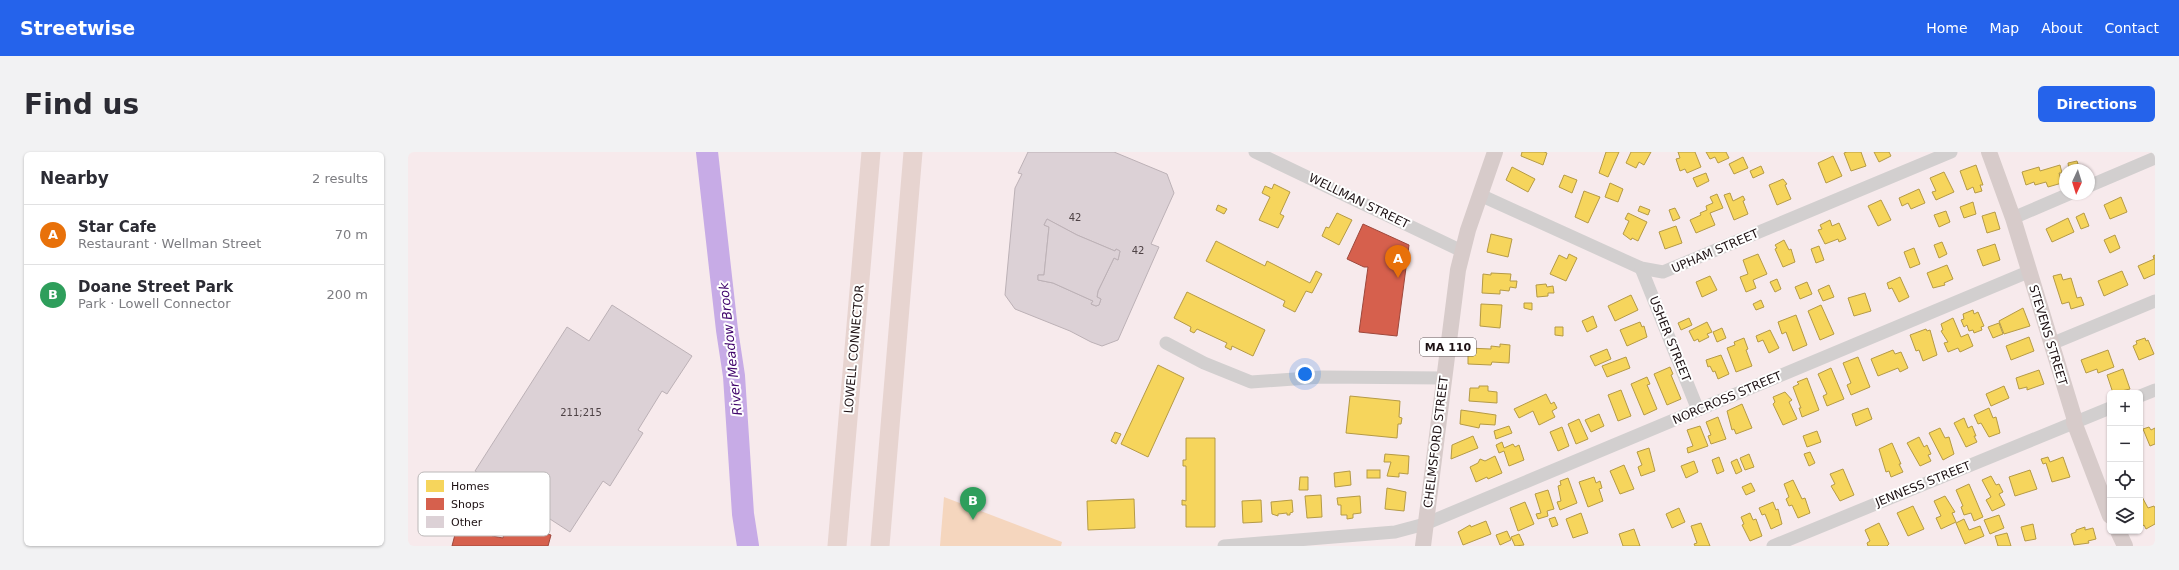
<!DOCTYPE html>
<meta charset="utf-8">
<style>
body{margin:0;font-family:"DejaVu Sans",sans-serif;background:#f2f2f3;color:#2b2b33}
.controls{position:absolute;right:12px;bottom:12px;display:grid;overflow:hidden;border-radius:6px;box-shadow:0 1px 3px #0004}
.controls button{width:36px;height:36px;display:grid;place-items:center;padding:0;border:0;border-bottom:1px solid #e1e1e2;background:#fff;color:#2b2b33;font:20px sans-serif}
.compass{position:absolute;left:1651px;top:12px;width:36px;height:36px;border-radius:50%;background:#fff;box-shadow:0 1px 3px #0004;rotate:184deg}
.you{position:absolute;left:897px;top:222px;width:14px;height:14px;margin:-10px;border:3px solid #fff;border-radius:50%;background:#1a73e8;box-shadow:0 0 0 6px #1a73e833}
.badge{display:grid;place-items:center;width:26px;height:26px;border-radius:50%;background:#2563eb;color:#fff;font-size:13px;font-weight:700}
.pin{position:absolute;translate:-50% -33px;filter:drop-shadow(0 1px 2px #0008)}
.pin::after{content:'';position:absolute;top:21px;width:14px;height:12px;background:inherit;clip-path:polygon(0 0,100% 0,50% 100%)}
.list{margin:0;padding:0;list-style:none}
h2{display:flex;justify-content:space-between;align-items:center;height:52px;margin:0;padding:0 16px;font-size:17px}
h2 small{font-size:13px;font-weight:400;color:#7c7c81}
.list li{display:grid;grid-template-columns:26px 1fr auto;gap:12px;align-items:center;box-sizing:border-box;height:60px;padding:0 16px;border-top:1px solid #e1e1e2}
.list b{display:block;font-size:15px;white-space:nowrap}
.list p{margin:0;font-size:13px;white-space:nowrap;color:#7c7c81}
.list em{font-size:13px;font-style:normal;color:#7c7c81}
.icon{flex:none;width:22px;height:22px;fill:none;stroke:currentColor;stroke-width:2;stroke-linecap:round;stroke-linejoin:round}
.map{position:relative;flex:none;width:1747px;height:394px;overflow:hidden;border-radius:6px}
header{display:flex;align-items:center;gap:24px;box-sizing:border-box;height:56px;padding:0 20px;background:#2563eb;color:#fff}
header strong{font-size:19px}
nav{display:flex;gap:22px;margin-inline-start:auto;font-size:14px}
.intro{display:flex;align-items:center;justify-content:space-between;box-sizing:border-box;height:96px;padding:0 24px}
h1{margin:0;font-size:28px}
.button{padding:10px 18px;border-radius:6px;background:#2563eb;color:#fff;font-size:14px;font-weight:700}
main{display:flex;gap:24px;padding:0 24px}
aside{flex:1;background:#fff;border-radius:6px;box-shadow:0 1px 3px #0004}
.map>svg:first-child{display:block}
</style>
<header>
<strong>Streetwise</strong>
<nav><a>Home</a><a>Map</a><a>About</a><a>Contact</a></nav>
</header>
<div class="intro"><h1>Find us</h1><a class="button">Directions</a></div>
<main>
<aside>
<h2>Nearby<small>2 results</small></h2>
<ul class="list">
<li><span class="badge" style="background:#e8710a">A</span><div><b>Star Cafe</b><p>Restaurant · Wellman Street</p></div><em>70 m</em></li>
<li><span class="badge" style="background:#2e9e5b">B</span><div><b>Doane Street Park</b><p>Park · Lowell Connector</p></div><em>200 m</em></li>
</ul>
</aside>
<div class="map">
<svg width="1747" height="394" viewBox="0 0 1747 394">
<rect width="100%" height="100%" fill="#f7eaec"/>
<polygon fill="#f5d6be" points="536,345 654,390 653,394 532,394"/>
<g fill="#f6d55c" stroke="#b59a46">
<polygon points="1114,0 1136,0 1139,1 1135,13 1113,4"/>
<polygon points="1198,0 1211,0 1200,25 1191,21"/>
<polygon points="1223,0 1243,0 1236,13 1231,10 1228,16 1218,11"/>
<polygon points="1270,0 1287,0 1293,15 1279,21 1277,17 1272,19 1268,7 1272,6"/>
<polygon points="1298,0 1318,0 1321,6 1310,11 1307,5 1302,7"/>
<polygon points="1439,0 1453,0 1458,14 1443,19 1436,1"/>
<polygon points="1466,0 1481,0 1483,4 1471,10"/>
<polygon points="1425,4 1434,24 1418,31 1410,11"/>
<polygon points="1335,5 1340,16 1326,22 1321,12"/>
<polygon points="1669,9 1672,18 1661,18 1660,11"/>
<polygon points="1568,13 1575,33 1572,33 1574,39 1567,41 1565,35 1559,38 1552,19"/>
<polygon points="1652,13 1654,21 1651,21 1654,31 1640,35 1638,30 1627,33 1626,30 1618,33 1614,20 1631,15 1632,19"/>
<polygon points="1353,14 1356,21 1345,26 1342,19"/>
<polygon points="1104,15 1127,27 1120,40 1098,28"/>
<polygon points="1536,20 1546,40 1528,48 1524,40 1528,39 1522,26"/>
<polygon points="1298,21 1301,29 1289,35 1285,26"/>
<polygon points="1156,23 1169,28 1164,41 1151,35"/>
<polygon points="1375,27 1379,32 1377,33 1383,47 1369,53 1361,33"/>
<polygon points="1202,31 1215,37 1210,50 1197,45"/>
<polygon points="866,32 882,40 872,62 876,64 870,76 851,68 862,45 854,41 857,34 864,37"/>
<polygon points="1511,37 1517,51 1503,57 1500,51 1494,54 1491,46"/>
<polygon points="1176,39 1192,45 1180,71 1167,65"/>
<polygon points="1322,41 1325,49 1335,44 1337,48 1335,49 1340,62 1326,68 1316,43"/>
<polygon points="1309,42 1315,56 1302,61 1307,73 1288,81 1282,68 1293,63 1292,61 1299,58 1298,54 1305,51 1302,45"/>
<polygon points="1713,45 1719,60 1702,67 1696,53"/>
<polygon points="1473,48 1483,68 1470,74 1460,54"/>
<polygon points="1565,50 1568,62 1556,66 1552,55"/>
<polygon points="810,53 819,57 816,62 808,58"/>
<polygon points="1232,54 1242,58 1240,63 1230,59"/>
<polygon points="1267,56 1272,66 1265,69 1261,58"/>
<polygon points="1538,59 1542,70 1531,75 1526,63"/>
<polygon points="1587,60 1592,77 1579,81 1574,64"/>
<polygon points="929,61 944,68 931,93 914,84 918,75 921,76"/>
<polygon points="1220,61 1239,70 1230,89 1224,86 1223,88 1215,82 1221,69 1217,67"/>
<polygon points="1676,61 1681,74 1673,77 1668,65"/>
<polygon points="1660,66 1666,80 1644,90 1638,77"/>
<polygon points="1422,68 1424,74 1431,71 1438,87 1431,90 1430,87 1417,92 1410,78 1414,77 1412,73"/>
<polygon points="1268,74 1274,91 1257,97 1251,80"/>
<polygon points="1083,82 1104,87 1100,105 1079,100"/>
<polygon points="1707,83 1712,96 1702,101 1696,88"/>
<polygon points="1376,88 1381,98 1383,97 1387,110 1375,115 1367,97 1369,96 1367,93"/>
<polygon points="808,89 857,114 859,109 902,131 908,119 914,122 904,141 898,139 887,160 875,154 877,149 798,109"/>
<polygon points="1534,90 1539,102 1531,106 1526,93"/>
<polygon points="1587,92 1592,108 1575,114 1569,98"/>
<polygon points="1411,94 1416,108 1408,111 1403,97"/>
<polygon points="1506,96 1512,112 1502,116 1496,100"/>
<polygon points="1161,102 1169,106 1158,129 1142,122 1151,103 1159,107"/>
<polygon points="1350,102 1359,122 1345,128 1348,136 1338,140 1332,125 1340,122 1335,108"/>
<polygon points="1747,103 1747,122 1736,127 1730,114 1746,107 1745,104"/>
<polygon points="1539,113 1545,127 1536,131 1537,133 1525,136 1519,121"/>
<polygon points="1714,119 1720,133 1696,144 1690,129"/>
<polygon points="1083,121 1103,122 1102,129 1109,129 1108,136 1102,135 1101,139 1092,138 1092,142 1074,141 1075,122 1083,123"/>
<polygon points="1653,122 1655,128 1663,126 1669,146 1673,145 1676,153 1663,157 1661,150 1654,152 1645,124"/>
<polygon points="1302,124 1309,138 1294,145 1288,130"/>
<polygon points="1492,125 1501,145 1491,150 1484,136 1481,137 1479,131"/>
<polygon points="1369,127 1373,137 1367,140 1362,130"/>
<polygon points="1399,130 1404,142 1392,147 1387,135"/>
<polygon points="1138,132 1139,135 1145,134 1146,141 1140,141 1140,144 1129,145 1128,133"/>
<polygon points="1421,133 1426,145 1415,149 1410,138"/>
<polygon points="779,140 857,178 845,204 824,194 823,198 817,195 819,191 789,177 786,181 782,179 783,175 766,166"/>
<polygon points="1457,141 1463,159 1446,164 1440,146"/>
<polygon points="1223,143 1230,158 1207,169 1200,154"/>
<polygon points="1353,148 1356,155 1348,158 1345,152"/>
<polygon points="1116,151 1124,151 1124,158 1116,156"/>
<polygon points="1073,152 1094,153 1092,176 1072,174"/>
<polygon points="1413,153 1426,182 1412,188 1400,159"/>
<polygon points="1615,156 1622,174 1596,182 1591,169"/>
<polygon points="1565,158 1566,162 1570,160 1576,174 1573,175 1574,178 1566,181 1565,178 1561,179 1559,173 1556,175 1553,168 1556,167 1555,162"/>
<polygon points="1388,163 1399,193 1385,199 1378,180 1374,182 1370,170"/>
<polygon points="1185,164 1189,175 1179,180 1174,169"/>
<polygon points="1281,166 1284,173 1273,178 1270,171"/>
<polygon points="1545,166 1553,185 1560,182 1565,194 1552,200 1550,196 1540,200 1536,191 1540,190 1533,179 1535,178 1533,172"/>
<polygon points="1232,170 1234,175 1236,174 1239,185 1219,194 1212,178"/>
<polygon points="1299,170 1304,180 1299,182 1301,185 1291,190 1290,187 1286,189 1281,179"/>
<polygon points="1591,171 1595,182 1585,186 1580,175"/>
<polygon points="1147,175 1155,175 1155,184 1147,183"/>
<polygon points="1314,176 1318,186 1309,190 1305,180"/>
<polygon points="1518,177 1519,179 1522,178 1529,203 1515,209 1511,198 1508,199 1502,183"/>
<polygon points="1362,178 1371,196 1361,201 1355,188 1350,190 1348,184"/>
<polygon points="1621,185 1626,199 1603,208 1598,194"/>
<polygon points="1336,186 1340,197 1338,198 1344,214 1328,220 1319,196 1327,193 1326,190"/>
<polygon points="1737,186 1738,189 1740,188 1746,202 1731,208 1725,194 1729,192 1728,189"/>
<polygon points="1092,192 1102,193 1101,211 1084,210 1083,213 1060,212 1060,196 1083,197 1083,194 1092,195"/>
<polygon points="1199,197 1203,207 1187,214 1182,204"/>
<polygon points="1485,198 1487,202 1493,200 1500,216 1492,220 1490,216 1470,224 1463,207"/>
<polygon points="1700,198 1706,215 1690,221 1689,217 1678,221 1673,208"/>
<polygon points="1313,203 1321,222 1310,227 1307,219 1305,220 1302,214 1300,215 1298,208"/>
<polygon points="1218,205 1222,216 1199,225 1194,214"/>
<polygon points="1450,205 1462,235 1443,243 1439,233 1443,231 1435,211"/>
<polygon points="750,213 776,226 740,305 713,292"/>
<polygon points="1262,215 1265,222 1263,223 1273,247 1259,253 1246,222"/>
<polygon points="1423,216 1436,247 1419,254 1415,244 1419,242 1410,222"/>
<polygon points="1715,217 1722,237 1705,241 1699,223"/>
<polygon points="1631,218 1636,232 1619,238 1619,235 1611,237 1608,226"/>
<polygon points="1239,225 1242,232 1239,233 1249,257 1236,263 1223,232"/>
<polygon points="1399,226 1411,258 1394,265 1391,256 1393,256 1385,235 1391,232 1389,230"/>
<polygon points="1071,234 1080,234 1080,239 1089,240 1089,251 1061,249 1062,236 1071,236"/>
<polygon points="1596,234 1601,246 1583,254 1578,242"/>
<polygon points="1213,238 1223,264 1210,269 1200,243"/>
<polygon points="1377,240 1384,248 1381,250 1389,267 1375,273 1365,252 1367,250 1365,245"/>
<polygon points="1138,242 1143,252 1146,250 1149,256 1144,259 1147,265 1131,273 1125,259 1111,266 1106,257"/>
<polygon points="942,244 992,249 991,265 994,266 993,272 990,272 989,286 938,281"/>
<polygon points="1334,252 1344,276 1328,282 1326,277 1324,278 1319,259"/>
<polygon points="1460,256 1464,267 1448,274 1444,262"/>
<polygon points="1581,256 1585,266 1588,265 1592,281 1581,285 1573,271 1570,272 1566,263"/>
<polygon points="1053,258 1088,263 1087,273 1072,272 1071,276 1052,272"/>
<polygon points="1191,262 1196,274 1183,280 1177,268"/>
<polygon points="1310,265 1318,287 1303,292 1300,284 1303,283 1298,270"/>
<polygon points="1556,266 1560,276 1564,274 1568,284 1566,284 1569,290 1558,295 1546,271"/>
<polygon points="1171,267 1180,287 1168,292 1160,272"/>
<polygon points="1101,274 1104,281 1088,287 1086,279"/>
<polygon points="1292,274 1300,294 1280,301 1279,296 1285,294 1279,278"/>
<polygon points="1154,275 1161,294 1150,299 1142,280"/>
<polygon points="1741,275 1743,278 1747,276 1747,292 1742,294 1735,277"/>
<polygon points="1532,276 1537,286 1541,285 1546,302 1535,308 1521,281"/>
<polygon points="1409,279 1413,290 1399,295 1395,284"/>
<polygon points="707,280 713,282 708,292 703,289"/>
<polygon points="1065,284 1070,296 1043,307 1044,293"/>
<polygon points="1511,285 1516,295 1519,293 1523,302 1520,303 1523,309 1512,314 1499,291"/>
<polygon points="778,286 807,286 807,375 778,375 778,353 774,353 774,348 778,349 778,314 775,314 775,308 778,308"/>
<polygon points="1094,290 1096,296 1105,292 1107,295 1111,293 1116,308 1101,314 1096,299 1091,301 1088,293"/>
<polygon points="1484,291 1493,312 1491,312 1495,320 1483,325 1481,319 1478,320 1471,297"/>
<polygon points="1241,296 1247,319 1233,324 1230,315 1234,313 1229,300"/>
<polygon points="1402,300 1407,311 1401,314 1396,302"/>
<polygon points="977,302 1001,304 1000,322 991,321 991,325 979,324 983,310 976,310"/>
<polygon points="1341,302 1346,315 1337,318 1332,306"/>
<polygon points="1087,304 1094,321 1080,327 1079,325 1068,330 1062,315 1070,311 1072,307 1077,309"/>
<polygon points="1311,305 1316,319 1309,322 1304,308"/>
<polygon points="1640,305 1642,310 1655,305 1662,325 1644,330 1638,311 1635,312 1633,307"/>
<polygon points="1329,307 1334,319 1328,322 1323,310"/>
<polygon points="1286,309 1290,320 1278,326 1273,314"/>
<polygon points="1216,313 1226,337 1212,342 1202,319"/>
<polygon points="1435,317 1446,343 1432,349 1423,334 1427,332 1422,322"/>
<rect x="959" y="318" width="13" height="8"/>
<polygon points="1622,318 1629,337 1607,344 1601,325"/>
<polygon points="942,319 943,333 927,335 926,321"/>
<polygon points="1583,324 1588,333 1591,332 1595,340 1591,342 1597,353 1584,359 1578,348 1583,345 1574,328"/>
<polygon points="892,325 900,325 900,338 891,338"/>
<polygon points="1186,325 1188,331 1192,329 1194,336 1191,337 1195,349 1180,355 1171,330"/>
<polygon points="1160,326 1169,351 1152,358 1149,350 1153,349 1150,334 1153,333 1152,329"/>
<polygon points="1385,328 1394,347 1397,346 1402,361 1390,366 1384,353 1381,354 1378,347 1381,345 1376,332"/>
<polygon points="1343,331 1347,339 1338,343 1334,335"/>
<polygon points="1561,332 1575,365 1566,369 1563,361 1556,363 1553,355 1555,354 1548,338"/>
<polygon points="979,336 998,340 996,359 977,357"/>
<polygon points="1140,338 1146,357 1139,359 1140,364 1130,367 1128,362 1133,361 1127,342"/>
<polygon points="1732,341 1740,356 1746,354 1747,356 1747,372 1738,377 1736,373 1733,375 1732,373"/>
<polygon points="913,343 914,365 899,366 897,344"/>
<polygon points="952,344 953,361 945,362 945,366 939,367 939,363 933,363 933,353 930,353 929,346"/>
<polygon points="1537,344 1547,360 1544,361 1548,370 1533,377 1528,366 1533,364 1526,349"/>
<polygon points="726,347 727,376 680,378 679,349"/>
<polygon points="853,348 854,370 835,371 834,349"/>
<polygon points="884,348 885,360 882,361 882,363 879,363 879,361 870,362 870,364 864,362 863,350"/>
<polygon points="1117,350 1126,372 1110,379 1102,356"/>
<polygon points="1365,350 1368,358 1370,357 1374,372 1363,377 1357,362 1354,363 1351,356"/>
<polygon points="1505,354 1516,377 1500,384 1489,361"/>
<polygon points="1271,356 1277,370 1264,376 1258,362"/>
<polygon points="1173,361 1180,381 1165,386 1158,367"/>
<polygon points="1342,361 1345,368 1348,367 1354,384 1342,389 1334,373 1336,372 1333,365"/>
<polygon points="1591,363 1596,376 1582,382 1576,368"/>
<polygon points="1147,365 1150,373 1144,375 1141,367"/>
<polygon points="1556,367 1561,378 1572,374 1576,384 1557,392 1548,371"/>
<polygon points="1078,369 1083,382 1055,393 1050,380 1062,373 1063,375"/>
<polygon points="1293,371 1302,394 1287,394 1286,392 1289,391 1283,374"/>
<polygon points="1471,371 1481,392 1479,394 1460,394 1459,391 1462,389 1457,378"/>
<polygon points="1625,372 1628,387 1617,389 1613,375"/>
<polygon points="1677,375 1677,378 1685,376 1688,387 1680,389 1681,391 1666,393 1663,382 1668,380 1668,378"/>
<polygon points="1226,377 1232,394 1215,394 1211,382"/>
<polygon points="1099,379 1103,388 1092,393 1088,383"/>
<polygon points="1599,381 1603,394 1590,394 1587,384"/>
<polygon points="1111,382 1116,393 1107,394 1103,385"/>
</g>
<g fill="#d6604d" stroke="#9e483c">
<polygon points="955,72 1001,93 989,184 951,180 960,115 956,115 939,107"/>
<polygon points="56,348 69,352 66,365 87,371 84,384 95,386 98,372 143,383 140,394 44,394"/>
</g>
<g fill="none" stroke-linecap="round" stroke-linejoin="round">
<polyline stroke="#c7abe6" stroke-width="22" points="299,0 319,178 326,224 335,362 340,394"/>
</g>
<g fill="#dcd1d6" stroke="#bcb1b6" fill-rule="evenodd">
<path d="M620 0H706L759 22 766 41 743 92 751 95 710 188 694 194 683 190 662 179 607 157 597 143 607 36 614 22 610 21ZM639 67 669 83 707 99 708 97 712 99 710 108 706 106 690 139 689 145 693 147 691 153 688 154 683 152 685 149 645 131 630 128V123H636L641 75 636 73Z"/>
<polygon points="639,67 669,83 707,99 708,97 712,99 710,108 706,106 690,139 689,145 693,147 691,153 688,154 683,152 685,149 645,131 630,128 630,123 636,123 641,75 636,73"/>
<polygon points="204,153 284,204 259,242 254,239 230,278 235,281 202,334 195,329 162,380 125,356 118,368 99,356 107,344 67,319 159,175 181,189"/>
</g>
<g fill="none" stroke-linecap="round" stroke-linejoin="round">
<g stroke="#d2cfcf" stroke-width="13">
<polyline points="847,0 1054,99"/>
<polyline points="1681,34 1747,6"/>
<polyline points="1072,43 1233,116 1255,120 1543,0"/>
<polyline points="1605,66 1661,42"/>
<polyline points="1233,116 1290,258"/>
<polyline points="758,191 796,211 843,230 914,225 1036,226"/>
<polyline points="1643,192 1747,149"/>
<polyline points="1732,244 1747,238"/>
<polyline points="816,394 987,380 1017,372 1620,120"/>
<polyline points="1365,394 1702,256"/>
</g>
<g stroke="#d7cbca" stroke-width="16">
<polyline points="1581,0 1605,66 1666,265 1666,270 1702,364"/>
<polyline points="1710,379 1717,394"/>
<polyline points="1015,394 1050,118 1060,78 1087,0"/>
</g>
<g stroke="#e7d4d0" stroke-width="19">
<polyline points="429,394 463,0"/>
<polyline points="472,394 505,0"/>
</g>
</g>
<g text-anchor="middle" stroke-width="4" stroke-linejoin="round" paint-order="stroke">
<g font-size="10" fill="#4e4245">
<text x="667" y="69">42</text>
<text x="730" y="102">42</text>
<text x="173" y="264">211;215</text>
</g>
<rect fill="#fff" stroke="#61585a" stroke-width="1" x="1012" y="186" width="56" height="18" rx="3"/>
<g font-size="11" font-weight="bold" fill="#1d1113">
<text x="1040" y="199">MA 110</text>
</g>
<g font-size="12" fill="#1d1113" stroke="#fff">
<text transform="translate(951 49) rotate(26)" y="4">WELLMAN STREET</text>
<text transform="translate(1307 99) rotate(-23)" y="4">UPHAM STREET</text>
<text transform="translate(1640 183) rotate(73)" y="4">STEVENS STREET</text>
<text transform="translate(1262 187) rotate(68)" y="4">USHER STREET</text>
<text transform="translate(446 197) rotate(-85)" y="4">LOWELL CONNECTOR</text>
<text transform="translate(1319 246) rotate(-23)" y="4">NORCROSS STREET</text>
<text transform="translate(1028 290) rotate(-83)" y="4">CHELMSFORD STREET</text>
<text transform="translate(1515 332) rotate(-22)" y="4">JENNESS STREET</text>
</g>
<g font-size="13" font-style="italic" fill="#40046c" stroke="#fff">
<text transform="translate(322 197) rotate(-96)" y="5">River Meadow Brook</text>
</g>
</g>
<rect x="10" y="320" width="132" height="64" rx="6" fill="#fff" stroke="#bbb8b8" stroke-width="1"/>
<rect x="18" y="328" width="18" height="12" fill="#f6d55c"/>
<rect x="18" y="346" width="18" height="12" fill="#d6604d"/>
<rect x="18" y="364" width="18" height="12" fill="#dcd1d6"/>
<g font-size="11" fill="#1d1113">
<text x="43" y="338">Homes</text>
<text x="43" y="356">Shops</text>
<text x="43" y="374">Other</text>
</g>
</svg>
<div class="controls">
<button>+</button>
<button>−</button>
<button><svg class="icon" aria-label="locate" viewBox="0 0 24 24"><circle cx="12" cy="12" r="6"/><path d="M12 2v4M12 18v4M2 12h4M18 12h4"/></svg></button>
<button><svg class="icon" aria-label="layers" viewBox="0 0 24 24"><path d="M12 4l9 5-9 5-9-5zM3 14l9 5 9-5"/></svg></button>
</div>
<svg class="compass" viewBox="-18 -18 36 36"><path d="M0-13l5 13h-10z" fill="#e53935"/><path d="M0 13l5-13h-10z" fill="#7c7c81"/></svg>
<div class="you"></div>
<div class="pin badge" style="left:990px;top:126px;background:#e8710a">A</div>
<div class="pin badge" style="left:565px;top:368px;background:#2e9e5b">B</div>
</div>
</main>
